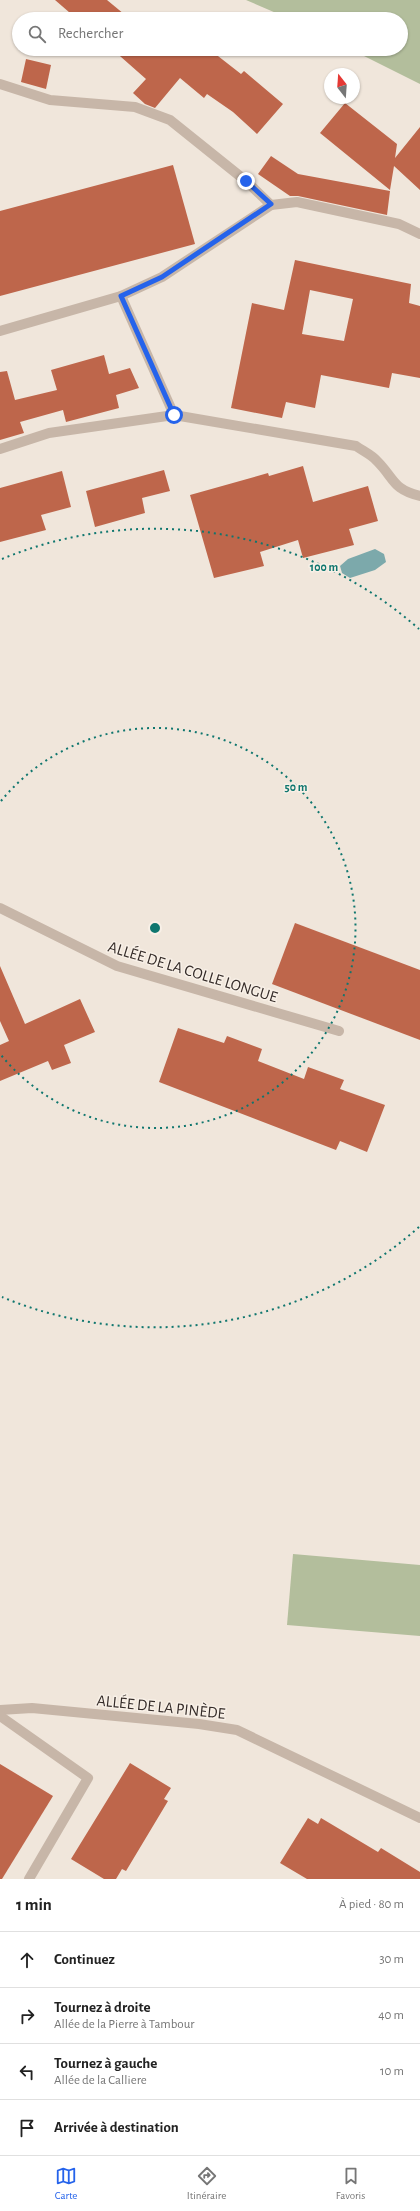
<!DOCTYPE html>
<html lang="fr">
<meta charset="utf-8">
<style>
body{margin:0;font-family:"Alegreya Sans",sans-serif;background:#f2f2f2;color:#222}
.compass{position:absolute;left:324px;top:68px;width:36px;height:36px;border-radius:50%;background:#fff;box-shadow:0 1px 3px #0004;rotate:343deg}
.stop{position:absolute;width:12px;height:12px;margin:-9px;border:3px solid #2563eb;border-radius:50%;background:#fff}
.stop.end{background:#2563eb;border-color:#fff;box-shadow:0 1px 4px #0008}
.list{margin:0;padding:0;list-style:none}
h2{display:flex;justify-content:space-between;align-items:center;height:52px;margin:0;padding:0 16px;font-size:17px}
h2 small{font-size:13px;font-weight:400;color:#767676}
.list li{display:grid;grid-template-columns:26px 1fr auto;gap:12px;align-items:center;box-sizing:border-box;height:56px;padding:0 16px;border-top:1px solid #e0e0e0}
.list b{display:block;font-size:15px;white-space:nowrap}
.list p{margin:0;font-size:13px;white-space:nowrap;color:#767676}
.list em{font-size:13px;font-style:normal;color:#767676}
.icon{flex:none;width:22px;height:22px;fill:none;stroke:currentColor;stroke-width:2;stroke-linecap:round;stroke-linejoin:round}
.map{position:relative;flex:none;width:420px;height:1879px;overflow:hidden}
.search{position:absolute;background:#fff;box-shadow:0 1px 3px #0004;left:12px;right:12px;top:12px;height:44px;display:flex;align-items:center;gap:10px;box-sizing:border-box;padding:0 14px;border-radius:22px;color:#767676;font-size:15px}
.sheet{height:276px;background:#fff}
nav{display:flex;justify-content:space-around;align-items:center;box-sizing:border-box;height:56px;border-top:1px solid #e0e0e0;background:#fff;font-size:11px;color:#767676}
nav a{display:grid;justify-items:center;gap:2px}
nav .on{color:#2563eb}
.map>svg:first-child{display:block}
</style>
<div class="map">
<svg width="420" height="1879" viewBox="0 0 420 1879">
<rect width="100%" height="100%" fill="#f0e6db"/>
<g fill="#b3be9c">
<polygon points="246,0 420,0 420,84 350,49 401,49 401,19 290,19"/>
<polygon points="293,1554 420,1565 420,1636 287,1625"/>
</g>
<polygon fill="#7ca9ab" points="375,549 384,554 386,562 375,570 350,578 342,573 340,566 348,559"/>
<g fill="#be664b" fill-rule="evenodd">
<polygon points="55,0 107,0 130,19 77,19"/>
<polygon points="112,49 209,49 241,74 244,71 283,104 257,134 233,112 207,94 204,98 180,78 155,108 145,104 133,93 146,79"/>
<polygon points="26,59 51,65 46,89 21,82"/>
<polygon points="345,103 397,144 395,158 420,127 420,190 394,166 390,190 320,133"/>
<polygon points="271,156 298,174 390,191 387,215 298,196 290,196 258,174"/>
<polygon points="173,165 195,244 0,296 0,211"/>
<path d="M295 260 411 284 409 303 420 306V378L392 373 389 388 321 375 315 408 286 402 282 418 231 408 252 303 284 310ZM310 290 353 299 344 341 302 334Z"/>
<polygon points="104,355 109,374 130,368 139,388 116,395 119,408 66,422 63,410 20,422 24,433 0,440 0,372 7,371 15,400 57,390 51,370"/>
<polygon points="303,466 313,502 368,486 378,521 349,529 354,545 303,558 298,540 260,552 264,566 214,578 190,495 268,473 269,476"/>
<polygon points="164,470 170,491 142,498 145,513 95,527 86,491"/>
<polygon points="62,471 71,507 41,515 46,530 0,542 0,488"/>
<polygon points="295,923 420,970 420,1040 272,984"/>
<polygon points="0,966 25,1024 80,999 95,1032 64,1045 71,1063 52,1070 48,1061 0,1081 0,1045 9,1041 0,1021"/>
<polygon points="178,1028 224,1043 227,1036 262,1049 258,1061 304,1079 308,1067 344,1080 340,1089 385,1105 367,1152 340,1141 336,1150 159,1082"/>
<polygon points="130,1763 171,1788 164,1799 168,1801 126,1871 122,1869 116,1879 104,1879 71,1859"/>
<polygon points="0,1764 53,1796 2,1879 0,1879"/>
<polygon points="308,1818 318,1824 321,1818 378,1852 381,1848 420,1872 420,1879 307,1879 280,1863"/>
</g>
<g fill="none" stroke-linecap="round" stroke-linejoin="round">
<g stroke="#c7b6a8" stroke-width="10">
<polyline points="0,84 50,100 135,107 170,120 246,181 271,205"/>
<polyline points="121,296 174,415"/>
<polyline points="0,331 121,296 162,277 271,205 297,202 399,224 420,234"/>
<path d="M0 449 49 433 174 415 356 446C363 451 372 455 377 461 395 479 392 489 420 496"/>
<polyline points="0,908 117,966 339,1031"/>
<polyline points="0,1710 32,1708 199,1724 237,1730 420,1818"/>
<polyline points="0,1716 88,1778 29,1879"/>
</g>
</g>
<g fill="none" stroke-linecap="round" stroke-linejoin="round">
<polyline stroke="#2563eb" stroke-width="5" points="174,415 121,296 162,277 271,204 246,181"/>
</g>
<g fill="none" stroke="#0f766e" stroke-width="2" stroke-dasharray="2 4">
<path d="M1 801A200 200 0 1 1 1 1055"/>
<path d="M419 1227A399 399 0 0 1 2 1297M2 559A399 399 0 0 1 419 629"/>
</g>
<g text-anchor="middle" stroke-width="3" stroke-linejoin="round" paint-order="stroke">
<g font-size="16" fill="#342b28" stroke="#f8f0e7">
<text transform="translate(193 971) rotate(17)" y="6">ALLÉE DE LA COLLE LONGUE</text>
<text transform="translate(161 1706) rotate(6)" y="6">ALLÉE DE LA PINÈDE</text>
</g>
</g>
<circle cx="155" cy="928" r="6" fill="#0f766e" stroke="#f8f0e7" stroke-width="2"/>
<g font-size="12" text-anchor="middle" font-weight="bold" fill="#0f766e" stroke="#f8f0e7" stroke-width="3" stroke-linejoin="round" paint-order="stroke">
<text x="324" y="571">100 m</text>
<text x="296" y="791">50 m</text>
</g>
</svg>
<svg class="compass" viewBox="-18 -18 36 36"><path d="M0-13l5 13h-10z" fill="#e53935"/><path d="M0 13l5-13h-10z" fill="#767676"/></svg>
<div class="stop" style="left:174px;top:415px"></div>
<div class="stop end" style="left:246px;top:181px"></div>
<div class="search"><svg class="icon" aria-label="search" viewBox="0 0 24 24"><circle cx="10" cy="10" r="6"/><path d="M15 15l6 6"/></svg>Rechercher</div>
</div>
<section class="sheet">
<h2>1 min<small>À pied · 80 m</small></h2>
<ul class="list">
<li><svg class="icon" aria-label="ahead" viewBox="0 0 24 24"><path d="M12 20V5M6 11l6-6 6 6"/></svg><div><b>Continuez</b></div><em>30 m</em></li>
<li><svg class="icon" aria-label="right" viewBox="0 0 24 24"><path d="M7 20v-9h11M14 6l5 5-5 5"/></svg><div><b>Tournez à droite</b><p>Allée de la Pierre à Tambour</p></div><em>40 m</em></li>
<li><svg class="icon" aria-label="left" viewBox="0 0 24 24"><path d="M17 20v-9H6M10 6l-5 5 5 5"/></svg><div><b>Tournez à gauche</b><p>Allée de la Calliere</p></div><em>10 m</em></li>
<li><svg class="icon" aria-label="arrive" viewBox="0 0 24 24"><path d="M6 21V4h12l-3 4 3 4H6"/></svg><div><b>Arrivée à destination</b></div></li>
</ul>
</section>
<nav>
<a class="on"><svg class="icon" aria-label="map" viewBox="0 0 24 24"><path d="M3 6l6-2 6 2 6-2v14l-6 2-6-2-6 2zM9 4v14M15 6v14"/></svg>Carte</a>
<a><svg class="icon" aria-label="directions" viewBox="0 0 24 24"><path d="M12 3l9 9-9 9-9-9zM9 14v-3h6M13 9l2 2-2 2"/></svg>Itinéraire</a>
<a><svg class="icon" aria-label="saved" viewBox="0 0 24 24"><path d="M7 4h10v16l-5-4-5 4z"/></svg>Favoris</a>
</nav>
